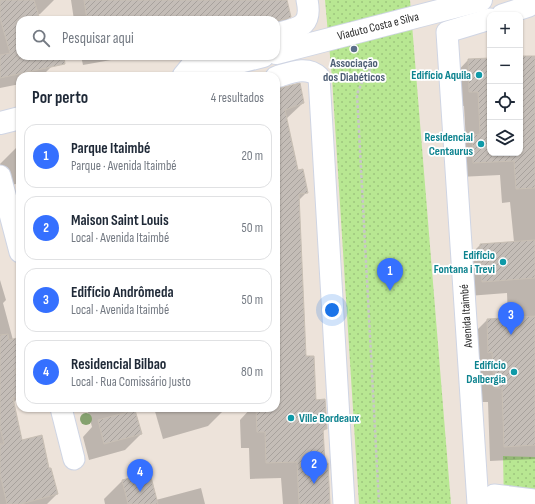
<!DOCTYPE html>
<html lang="pt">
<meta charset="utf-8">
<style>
:root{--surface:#fff;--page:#f2f2f3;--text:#1f2937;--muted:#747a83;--line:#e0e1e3;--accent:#3570ff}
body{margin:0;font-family:"Sofia Sans Condensed",sans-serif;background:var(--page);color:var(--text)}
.controls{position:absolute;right:12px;top:12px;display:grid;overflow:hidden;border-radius:8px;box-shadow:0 1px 3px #0004}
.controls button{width:36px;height:36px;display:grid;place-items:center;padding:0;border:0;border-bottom:1px solid var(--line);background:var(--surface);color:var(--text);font:20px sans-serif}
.you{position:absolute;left:332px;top:310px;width:14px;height:14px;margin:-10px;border:3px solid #fff;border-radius:50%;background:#1a73e8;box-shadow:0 0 0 6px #1a73e833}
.badge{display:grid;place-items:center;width:26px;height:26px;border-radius:50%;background:var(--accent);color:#fff;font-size:13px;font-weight:700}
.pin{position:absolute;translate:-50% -33px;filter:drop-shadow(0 1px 2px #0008)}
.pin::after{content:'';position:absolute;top:21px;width:14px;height:12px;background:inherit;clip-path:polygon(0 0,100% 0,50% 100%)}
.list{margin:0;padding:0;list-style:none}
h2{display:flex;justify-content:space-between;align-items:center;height:52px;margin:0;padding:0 16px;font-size:17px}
h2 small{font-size:13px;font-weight:400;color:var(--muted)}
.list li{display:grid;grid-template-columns:26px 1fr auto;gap:12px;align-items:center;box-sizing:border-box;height:64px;margin:0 8px 8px;padding:0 8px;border:1px solid var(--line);border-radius:12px}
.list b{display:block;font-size:15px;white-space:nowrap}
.list p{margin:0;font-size:13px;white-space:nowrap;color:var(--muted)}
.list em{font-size:13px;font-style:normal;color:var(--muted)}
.icon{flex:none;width:22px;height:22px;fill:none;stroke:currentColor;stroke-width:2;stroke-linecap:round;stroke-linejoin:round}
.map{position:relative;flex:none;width:535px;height:504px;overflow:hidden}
.search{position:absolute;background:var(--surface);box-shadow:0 1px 3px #0004;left:16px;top:16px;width:264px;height:44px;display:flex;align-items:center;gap:10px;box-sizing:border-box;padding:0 14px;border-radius:12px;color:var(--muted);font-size:15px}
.panel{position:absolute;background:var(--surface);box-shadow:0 1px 3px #0004;left:16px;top:72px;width:264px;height:340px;border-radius:12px}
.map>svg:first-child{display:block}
.park{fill:url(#park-dots)}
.shadow{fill:#0003}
.building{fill:url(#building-hatch);stroke:#c8bfb4}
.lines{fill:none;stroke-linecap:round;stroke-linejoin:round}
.minor-casing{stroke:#cfd5e4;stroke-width:23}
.tertiary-casing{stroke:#cfd5e4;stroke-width:24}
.path{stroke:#c7c7c7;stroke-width:2.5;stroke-dasharray:3 2;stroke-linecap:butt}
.minor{stroke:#fff;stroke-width:21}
.tertiary{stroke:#fff;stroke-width:22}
.tree{fill:#85a16e}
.service-dot{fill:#5c6f8a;stroke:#fff;stroke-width:1.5}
.culture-dot{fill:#0f9aa8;stroke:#fff;stroke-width:1.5}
.labels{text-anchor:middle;stroke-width:3.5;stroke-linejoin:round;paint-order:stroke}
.street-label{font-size:12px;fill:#292929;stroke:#fff}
.service-label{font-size:12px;font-weight:bold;fill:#4e5e75;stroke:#fff}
.culture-label{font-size:12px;font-weight:bold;fill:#0d838f;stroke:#fff;text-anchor:end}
</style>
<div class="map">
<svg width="535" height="504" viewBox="0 0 535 504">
<defs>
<pattern id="park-dots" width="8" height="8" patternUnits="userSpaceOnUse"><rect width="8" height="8" fill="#b8e792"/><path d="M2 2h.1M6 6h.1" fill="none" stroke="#9ec67e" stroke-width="1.8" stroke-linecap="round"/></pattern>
<pattern id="building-hatch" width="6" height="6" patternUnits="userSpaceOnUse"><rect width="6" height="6" fill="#c4bdb7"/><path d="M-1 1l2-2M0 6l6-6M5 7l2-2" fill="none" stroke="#a8a29d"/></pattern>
</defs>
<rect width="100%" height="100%" fill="#ede3da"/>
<!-- park -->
<g class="park">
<path d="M325,0H410L451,504H359L332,78Z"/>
<path d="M503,456L535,457V504H504Z"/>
</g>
<!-- shadow -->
<g class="shadow">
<path d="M0,0H54L40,14L37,15L39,20H20V56H50L52,66L42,76H20V84L0,88Z"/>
<path d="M71,0H286L290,17L279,28L276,29V20H74Z"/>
<path d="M81,56H116L111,60L83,65Z"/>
<path d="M520,57H535V459L490,461L488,402H480L473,334L487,320L508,319L507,293L468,296L466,259L480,245L514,242L510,202L502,203L500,175L459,177L458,150L466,142L464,106H455L454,75L468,60L490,59V153H520Z"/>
<path d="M276,89L303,103L286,119L297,171L307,192L299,200L305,357L315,401L326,429L322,432L324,464L329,504H283L281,478L250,479L249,448H241L240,420L251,408H276Z"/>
<path d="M20,147V183L7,186L0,164L16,148Z"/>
<path d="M0,280L6,300L3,303L13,340L20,352V370L15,375L20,396L13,403L21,441L48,470L57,494L47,504H0Z"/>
<path d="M87,408H145L134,411L141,434L125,450L89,460L83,437L92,427Z"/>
<path d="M154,408H224V410L208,426L163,439Z"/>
<path d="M122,481L156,500L201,488L205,504H105L104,499Z"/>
</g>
<!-- building -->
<g class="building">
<path d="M0,0H34L40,20H20V56H64L65,64L0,78V55L10,53L0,18Z"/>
<path d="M84,0H287L291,17L282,20H87Z"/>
<path d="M520,56H535V188L516,189L514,161L473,163L472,135L480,134L478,92H469L468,59L490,58V153H520Z"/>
<path d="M300,83L304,103L285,110L298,170L303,169L308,193L299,194L306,356H314L316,400L325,399L327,429H323L325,463H328L330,504H299L297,462L266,463L265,432H257L256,408H276V402L279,401L276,329V89Z"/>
<path d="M535,240V278L482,282L480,244Z"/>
<path d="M535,316V445L504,447L502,388H494L492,352L488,353L487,319Z"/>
<path d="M8,334L9,340L17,338L20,348V368L15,369L20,391V397L13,398L22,440L42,435L49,468H51L58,494L21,504H7L0,474V444H4L0,427V335Z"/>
<path d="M135,410L142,434L104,444L98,420Z"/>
<path d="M150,473L158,504H128L122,480Z"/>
</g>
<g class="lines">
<defs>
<g id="minor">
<path d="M502,15L529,6L535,0"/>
<path d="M276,34C297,28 313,28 307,0"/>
<path d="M183,76L199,56"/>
<path d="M276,77C290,73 307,65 319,77L344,504"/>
<path d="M0,176L20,252"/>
<path d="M61,408L74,459"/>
<path d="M494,495L535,500"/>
<path d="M478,504L447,32L490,19"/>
</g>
<g id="tertiary">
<path d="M276,53L481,0"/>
<path d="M184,76L263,56"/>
<path d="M0,123L20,118"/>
</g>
</defs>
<!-- minor casing -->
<use href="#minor" class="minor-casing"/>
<!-- tertiary casing -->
<use href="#tertiary" class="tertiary-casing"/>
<!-- path -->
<path class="path" d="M370,69L368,76L363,80L357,94L379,504"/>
<!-- minor -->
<use href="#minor" class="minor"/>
<!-- tertiary -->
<use href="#tertiary" class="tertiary"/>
</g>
<!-- trees -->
<circle class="tree" cx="86" cy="419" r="6"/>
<!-- markers -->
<circle class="service-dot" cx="354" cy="49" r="4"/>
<g class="culture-dot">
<circle cx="479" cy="75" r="4"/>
<circle cx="481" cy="144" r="4"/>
<circle cx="503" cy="262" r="4"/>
<circle cx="514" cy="372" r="4"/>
<circle cx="291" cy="418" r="4"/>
</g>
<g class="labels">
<!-- street labels -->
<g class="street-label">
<text transform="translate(378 26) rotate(-14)" y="4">Viaduto Costa e Silva</text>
<text transform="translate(466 316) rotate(-94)" y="4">Avenida Itaimbé</text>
</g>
<!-- service labels -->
<g class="service-label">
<text x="354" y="67">Associação<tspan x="354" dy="14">dos Diabéticos</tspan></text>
</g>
<!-- culture labels -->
<g class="culture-label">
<text x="471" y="79">Edifício Aquila</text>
<text x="473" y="141">Residencial<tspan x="473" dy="14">Centaurus</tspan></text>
<text x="495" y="259">Edifício<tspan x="495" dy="14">Fontana i Trevi</tspan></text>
<text x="506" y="369">Edifício<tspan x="506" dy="14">Dalbergia</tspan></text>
<text x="299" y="422" text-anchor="start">Ville Bordeaux</text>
</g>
</g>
</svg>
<div class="controls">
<button>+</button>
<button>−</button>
<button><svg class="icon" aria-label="locate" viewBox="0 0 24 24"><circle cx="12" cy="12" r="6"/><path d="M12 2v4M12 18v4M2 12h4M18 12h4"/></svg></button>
<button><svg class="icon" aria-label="layers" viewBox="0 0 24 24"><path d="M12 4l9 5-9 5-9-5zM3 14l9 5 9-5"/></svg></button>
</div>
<div class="you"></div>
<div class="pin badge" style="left:390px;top:291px">1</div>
<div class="pin badge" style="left:314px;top:484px">2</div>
<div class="pin badge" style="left:511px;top:335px">3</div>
<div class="pin badge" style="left:140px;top:492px">4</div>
<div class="search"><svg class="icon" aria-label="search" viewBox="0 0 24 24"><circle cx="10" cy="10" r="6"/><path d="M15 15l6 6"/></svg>Pesquisar aqui</div>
<section class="panel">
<h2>Por perto<small>4 resultados</small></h2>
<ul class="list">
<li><span class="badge">1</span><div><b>Parque Itaimbé</b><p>Parque · Avenida Itaimbé</p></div><em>20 m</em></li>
<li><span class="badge">2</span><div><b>Maison Saint Louis</b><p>Local · Avenida Itaimbé</p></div><em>50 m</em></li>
<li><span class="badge">3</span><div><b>Edifício Andrômeda</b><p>Local · Avenida Itaimbé</p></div><em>50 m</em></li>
<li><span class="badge">4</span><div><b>Residencial Bilbao</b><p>Local · Rua Comissário Justo</p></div><em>80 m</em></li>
</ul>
</section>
</div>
